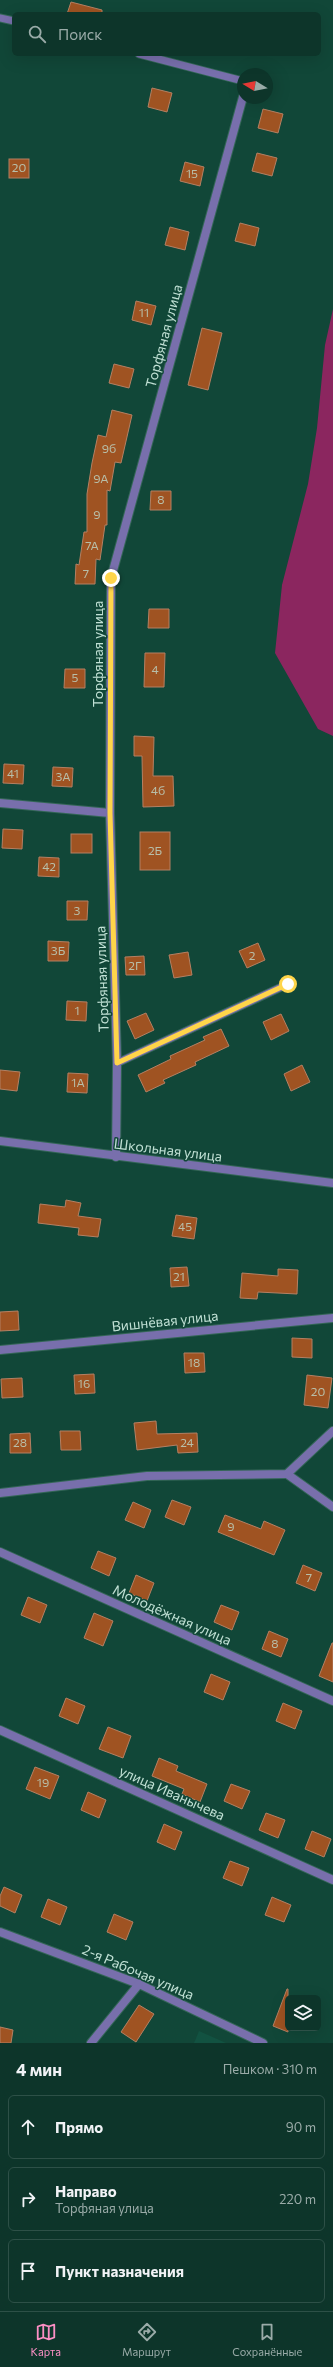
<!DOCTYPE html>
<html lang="ru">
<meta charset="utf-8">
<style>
:root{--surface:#0d352a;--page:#163d32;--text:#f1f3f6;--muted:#9aaba8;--line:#2d5047;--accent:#fb8fc4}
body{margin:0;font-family:Commissioner,sans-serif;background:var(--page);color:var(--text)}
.controls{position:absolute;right:12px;bottom:12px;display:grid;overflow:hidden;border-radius:6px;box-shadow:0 4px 16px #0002}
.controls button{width:36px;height:36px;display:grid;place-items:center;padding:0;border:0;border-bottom:1px solid var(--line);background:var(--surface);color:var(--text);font:20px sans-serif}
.compass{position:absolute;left:237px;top:68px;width:36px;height:36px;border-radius:50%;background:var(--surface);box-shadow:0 4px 16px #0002;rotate:280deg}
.stop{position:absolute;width:12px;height:12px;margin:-9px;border:3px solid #ffd54a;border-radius:50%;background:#fff}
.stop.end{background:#ffd54a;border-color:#fff;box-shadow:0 1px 4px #0008}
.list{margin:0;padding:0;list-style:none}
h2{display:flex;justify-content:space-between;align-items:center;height:52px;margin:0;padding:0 16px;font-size:17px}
h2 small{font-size:13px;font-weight:400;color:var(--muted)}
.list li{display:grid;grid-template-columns:26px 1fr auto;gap:12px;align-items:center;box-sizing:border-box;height:64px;margin:0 8px 8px;padding:0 8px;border:1px solid var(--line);border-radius:6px}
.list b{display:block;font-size:15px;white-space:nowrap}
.list p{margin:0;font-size:13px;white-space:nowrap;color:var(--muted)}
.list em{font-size:13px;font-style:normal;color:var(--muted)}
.icon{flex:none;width:22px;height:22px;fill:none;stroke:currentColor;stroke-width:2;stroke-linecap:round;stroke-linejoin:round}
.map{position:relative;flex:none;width:333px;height:2043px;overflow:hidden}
.search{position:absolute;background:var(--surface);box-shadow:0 4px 16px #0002;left:12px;right:12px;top:12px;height:44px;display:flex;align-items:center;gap:10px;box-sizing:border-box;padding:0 14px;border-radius:6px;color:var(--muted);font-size:15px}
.sheet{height:268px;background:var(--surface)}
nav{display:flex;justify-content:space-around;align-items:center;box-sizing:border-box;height:56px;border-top:1px solid var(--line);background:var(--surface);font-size:11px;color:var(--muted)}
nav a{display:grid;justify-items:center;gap:2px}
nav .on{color:var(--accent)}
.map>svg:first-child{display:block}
.built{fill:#125241}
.green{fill:#8b265f}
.building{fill:#9f5322;stroke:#b48063}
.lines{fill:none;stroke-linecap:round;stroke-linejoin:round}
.lane-casing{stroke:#346657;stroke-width:9}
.street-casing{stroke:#346657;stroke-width:10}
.lane{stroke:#786fac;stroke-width:7}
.street{stroke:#786fac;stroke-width:8}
.route{stroke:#ffd54a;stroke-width:5}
.labels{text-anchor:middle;stroke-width:3;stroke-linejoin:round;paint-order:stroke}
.number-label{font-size:12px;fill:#b8bea8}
.street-label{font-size:14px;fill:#c1e1d5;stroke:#114738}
</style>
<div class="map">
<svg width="333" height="2043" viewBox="0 0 333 2043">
<rect width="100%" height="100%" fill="#114738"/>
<!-- built -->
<path class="built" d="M199,2031L226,2043H194Z"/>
<!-- green -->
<path class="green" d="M333,309V736L318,729L275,653L282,585L308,484L317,428L325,345Z"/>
<!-- building -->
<g class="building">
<path d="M71,2L102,10V14H67Z"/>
<path d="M152,88L172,93L167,112L148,107Z"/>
<path d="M263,109L283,114L278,133L258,128Z"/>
<path d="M257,153L277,158L272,176L252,171Z"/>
<rect x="9" y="159" width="20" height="19"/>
<path d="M185,162L204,167L200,186L180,181Z"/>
<path d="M240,223L259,228L255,246L235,241Z"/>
<path d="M170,227L189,232L185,250L165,245Z"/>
<path d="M136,301L156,306L151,325L132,320Z"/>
<path d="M202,328L222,333L208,390L188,385Z"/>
<path d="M114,364L134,369L129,388L109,383Z"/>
<path d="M112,410L132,415L121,463L115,462L110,491L107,490V525H105L100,560L96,559L95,584H75L76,564L79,565L84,532H87V494L92,463L98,435L106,437Z"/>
<path d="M151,491H171V510H150Z"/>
<path d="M149,609H169V628H148Z"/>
<path d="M145,653H165L164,687H144Z"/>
<path d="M65,669H85V688H64Z"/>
<path d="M134,736L154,737L153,776H173L174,806L143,807L142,756H134Z"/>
<path d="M4,764L24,765L23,784L3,783Z"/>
<path d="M53,767L73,768L72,787L52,786Z"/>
<path d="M3,829L23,830L22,849L2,848Z"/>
<rect x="140" y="832" width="30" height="38"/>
<rect x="71" y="834" width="21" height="19"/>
<path d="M39,857L59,858V877L38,876Z"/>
<path d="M67,901H88L87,920H67Z"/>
<path d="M48,941L69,942L68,961H48Z"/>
<path d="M258,943L265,960L247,968L239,951Z"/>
<path d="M188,952L192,975L174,978L169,955Z"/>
<path d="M144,956L145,975H126L125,957Z"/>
<path d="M67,1001L87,1002L86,1021L66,1020Z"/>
<path d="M146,1013L154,1030L135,1039L127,1021Z"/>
<path d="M281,1014L289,1031L271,1040L263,1022Z"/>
<path d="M221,1029L229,1046L195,1062L196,1065L163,1080L165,1083L146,1092L138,1075L171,1059L170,1056L205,1040L203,1037Z"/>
<path d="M302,1065L310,1082L291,1091L284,1074Z"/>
<path d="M0,1070L20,1072L17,1091L0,1089Z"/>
<path d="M68,1073L88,1074L87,1093L67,1092Z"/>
<path d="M66,1200L81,1203L78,1216L101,1219L98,1237L78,1235L79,1228L38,1223L40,1204L65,1207Z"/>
<path d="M176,1215L197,1218L194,1239L172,1236Z"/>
<path d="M187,1267L189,1286L171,1287L170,1268Z"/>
<path d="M278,1269L298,1270L297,1294L258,1292L257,1299L240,1298L242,1273L278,1276Z"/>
<path d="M18,1311L19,1330L0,1331V1312Z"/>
<path d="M292,1338L312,1339V1358L292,1357Z"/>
<path d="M184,1353H204L205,1372L185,1373Z"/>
<path d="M94,1374L95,1393L75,1394L74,1375Z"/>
<path d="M307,1375L332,1378L328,1408L304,1405Z"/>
<path d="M22,1378L23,1397L2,1398L1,1379Z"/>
<path d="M156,1421L157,1434L197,1433L198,1452L178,1453L177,1445L137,1450L134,1423Z"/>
<path d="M60,1431H80L81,1450H61Z"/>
<path d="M30,1433L31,1453H10V1434Z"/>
<path d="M172,1500L191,1507L184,1525L165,1517Z"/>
<path d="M133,1502L151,1510L144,1528L125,1520Z"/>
<path d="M225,1515L261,1529L264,1521L285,1530L274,1555L218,1532Z"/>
<path d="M98,1551L116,1558L109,1576L91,1568Z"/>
<path d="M303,1565L322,1573L315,1591L296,1583Z"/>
<path d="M136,1575L154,1583L147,1601L129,1593Z"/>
<path d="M28,1597L47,1605L40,1623L21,1615Z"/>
<path d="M221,1605L239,1612L232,1630L214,1622Z"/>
<path d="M94,1613L113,1621L103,1646L84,1638Z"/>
<path d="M269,1631L288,1639L281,1657L262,1649Z"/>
<path d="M332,1643H333V1682L319,1676Z"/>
<path d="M211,1674L230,1682L223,1700L204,1692Z"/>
<path d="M66,1698L85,1706L78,1724L59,1716Z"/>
<path d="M283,1703L302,1711L295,1729L276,1721Z"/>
<path d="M108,1727L131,1736L123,1758L99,1749Z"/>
<path d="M159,1758L178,1766L176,1771L207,1784L200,1802L182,1794L184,1789L152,1776Z"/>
<path d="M35,1767L59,1776L50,1799L26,1789Z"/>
<path d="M231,1784L250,1791L242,1809L224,1801Z"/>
<path d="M88,1792L106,1800L99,1818L81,1810Z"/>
<path d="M266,1813L285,1820L278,1838L259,1830Z"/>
<path d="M164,1824L182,1832L175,1850L157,1842Z"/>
<path d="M312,1831L331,1839L324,1857L305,1849Z"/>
<path d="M230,1861L249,1868L242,1886L223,1878Z"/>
<path d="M4,1887L22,1895L15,1913L0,1906V1896Z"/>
<path d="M272,1897L291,1905L284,1922L265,1915Z"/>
<path d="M48,1899L67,1907L60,1925L41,1917Z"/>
<path d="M114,1914L133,1922L126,1940L107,1932Z"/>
<path d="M287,1989H288V2032L273,2026Z"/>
<path d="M139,2005L154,2014L136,2042L121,2032Z"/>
<path d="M0,2027L13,2030L11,2043H0Z"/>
</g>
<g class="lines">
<defs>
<g id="lane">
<path d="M0,18L14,21"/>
<path d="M139,54L243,81"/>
<path d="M117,1063L288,984"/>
</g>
<g id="street">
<path d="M0,803L110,813"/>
<path d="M0,1141L333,1183"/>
<path d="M116,1157L117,1063L110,813L111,578L243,97"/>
<path d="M0,1350L333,1318"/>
<path d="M287,1474L333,1507"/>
<path d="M0,1493L147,1476L287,1474L333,1431"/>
<path d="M0,1552L333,1701"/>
<path d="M0,1730L333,1880"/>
<path d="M0,1932L139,1984L263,2043"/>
<path d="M91,2043L139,1984"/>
</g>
</defs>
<!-- lane casing -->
<use href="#lane" class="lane-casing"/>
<!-- street casing -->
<use href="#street" class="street-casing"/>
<!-- lane -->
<use href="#lane" class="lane"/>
<!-- street -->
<use href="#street" class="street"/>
</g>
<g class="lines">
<!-- route -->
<path class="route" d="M111,578L110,813L117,1063L288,984"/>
</g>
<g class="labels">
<!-- number labels -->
<g class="number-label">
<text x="19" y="172">20</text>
<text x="192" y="178">15</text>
<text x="144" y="317">11</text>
<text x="109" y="453">9б</text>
<text x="101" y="483">9А</text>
<text x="161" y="504">8</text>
<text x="97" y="519">9</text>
<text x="92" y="550">7А</text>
<text x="86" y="578">7</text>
<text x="155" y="674">4</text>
<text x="75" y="682">5</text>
<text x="13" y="778">41</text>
<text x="63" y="781">3А</text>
<text x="158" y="795">4б</text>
<text x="155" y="855">2Б</text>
<text x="49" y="871">42</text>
<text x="77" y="915">3</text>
<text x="58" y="955">3Б</text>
<text x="252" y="960">2</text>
<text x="135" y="970">2Г</text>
<text x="77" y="1015">1</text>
<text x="78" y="1087">1А</text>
<text x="185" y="1231">45</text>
<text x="179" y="1281">21</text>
<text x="194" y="1367">18</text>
<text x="84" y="1388">16</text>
<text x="318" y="1396">20</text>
<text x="20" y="1447">28</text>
<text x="187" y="1447">24</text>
<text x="231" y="1531">9</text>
<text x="309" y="1582">7</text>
<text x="275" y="1648">8</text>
<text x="43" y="1787">19</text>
</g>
<!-- street labels -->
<g class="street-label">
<text transform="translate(164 336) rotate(-75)" y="5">Торфяная улица</text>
<text transform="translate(98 654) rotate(-90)" y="5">Торфяная улица</text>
<text transform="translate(102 979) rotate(-92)" y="5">Торфяная улица</text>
<text transform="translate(168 1150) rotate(7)" y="5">Школьная улица</text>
<text transform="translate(165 1321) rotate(-6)" y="5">Вишнёвая улица</text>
<text transform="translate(172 1615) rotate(24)" y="5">Молодёжная улица</text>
<text transform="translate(172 1793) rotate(24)" y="5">улица Иванычева</text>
<text transform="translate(138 1972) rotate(23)" y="5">2-я Рабочая улица</text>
</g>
</g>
</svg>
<div class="controls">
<button><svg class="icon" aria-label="layers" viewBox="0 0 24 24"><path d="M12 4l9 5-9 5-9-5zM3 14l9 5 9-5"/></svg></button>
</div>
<svg class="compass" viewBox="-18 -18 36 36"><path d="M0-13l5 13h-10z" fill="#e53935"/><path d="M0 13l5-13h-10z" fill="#9aaba8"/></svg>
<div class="stop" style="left:288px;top:984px"></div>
<div class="stop end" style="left:111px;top:578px"></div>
<div class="search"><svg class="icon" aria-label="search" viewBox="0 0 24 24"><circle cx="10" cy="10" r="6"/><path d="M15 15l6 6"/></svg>Поиск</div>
</div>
<section class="sheet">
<h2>4 мин<small>Пешком · 310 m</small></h2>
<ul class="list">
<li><svg class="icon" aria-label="ahead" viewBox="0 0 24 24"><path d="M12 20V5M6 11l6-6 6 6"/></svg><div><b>Прямо</b></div><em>90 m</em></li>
<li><svg class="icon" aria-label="right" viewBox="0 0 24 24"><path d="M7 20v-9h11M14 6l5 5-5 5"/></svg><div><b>Направо</b><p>Торфяная улица</p></div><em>220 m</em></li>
<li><svg class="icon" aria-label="arrive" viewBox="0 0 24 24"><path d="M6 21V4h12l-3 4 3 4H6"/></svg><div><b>Пункт назначения</b></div></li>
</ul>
</section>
<nav>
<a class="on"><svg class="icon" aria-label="map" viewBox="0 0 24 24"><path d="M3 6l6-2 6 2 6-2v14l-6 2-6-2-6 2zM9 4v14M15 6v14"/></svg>Карта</a>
<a><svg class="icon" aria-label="directions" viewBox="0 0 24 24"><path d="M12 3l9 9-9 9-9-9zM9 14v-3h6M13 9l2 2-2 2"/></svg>Маршрут</a>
<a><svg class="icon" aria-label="saved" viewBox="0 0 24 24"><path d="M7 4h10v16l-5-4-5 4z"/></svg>Сохранённые</a>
</nav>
